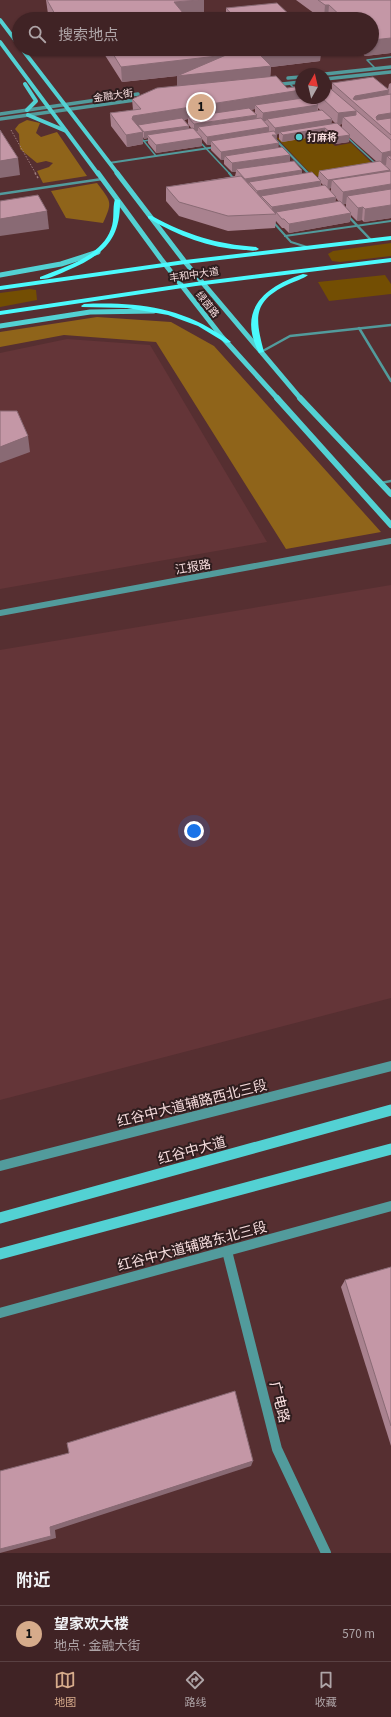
<!DOCTYPE html>
<html lang="zh">
<meta charset="utf-8">
<style>
:root{--surface:#402325;--page:#4b2f32;--text:#f1f3f6;--muted:#aea4a7;--line:#594042;--accent:#d6ab8b}
body{margin:0;font-family:"Source Sans 3","Noto Sans SC",sans-serif;background:var(--page);color:var(--text)}
.compass{position:absolute;left:295px;top:68px;width:36px;height:36px;border-radius:50%;background:var(--surface);box-shadow:0 1px 3px #0004;rotate:8deg}
.you{position:absolute;left:194px;top:831px;width:14px;height:14px;margin:-10px;border:3px solid #fff;border-radius:50%;background:#1a73e8;box-shadow:0 0 0 6px #1a73e833}
.badge{display:grid;place-items:center;width:26px;height:26px;border-radius:50%;background:var(--accent);color:#111;font-size:13px;font-weight:700}
.pin{position:absolute;translate:-50% -50%;border:2px solid #fff;box-shadow:0 1px 4px #0006}
.list{margin:0;padding:0;list-style:none}
h2{display:flex;justify-content:space-between;align-items:center;height:52px;margin:0;padding:0 16px;font-size:17px}
h2 small{font-size:13px;font-weight:400;color:var(--muted)}
.list li{display:grid;grid-template-columns:26px 1fr auto;gap:12px;align-items:center;box-sizing:border-box;height:56px;padding:0 16px;border-top:1px solid var(--line)}
.list b{display:block;font-size:15px;white-space:nowrap}
.list p{margin:0;font-size:13px;white-space:nowrap;color:var(--muted)}
.list em{font-size:13px;font-style:normal;color:var(--muted)}
.icon{flex:none;width:22px;height:22px;fill:none;stroke:currentColor;stroke-width:2;stroke-linecap:round;stroke-linejoin:round}
.map{position:relative;flex:none;width:391px;height:1553px;overflow:hidden}
.search{position:absolute;background:var(--surface);box-shadow:0 1px 3px #0004;left:12px;right:12px;top:12px;height:44px;display:flex;align-items:center;gap:10px;box-sizing:border-box;padding:0 14px;border-radius:22px;color:var(--muted);font-size:15px}
.sheet{height:108px;background:var(--surface)}
nav{display:flex;justify-content:space-around;align-items:center;box-sizing:border-box;height:56px;border-top:1px solid var(--line);background:var(--surface);font-size:11px;color:var(--muted)}
nav a{display:grid;justify-items:center;gap:2px}
nav .on{color:var(--accent)}
.map>svg:first-child{display:block}
.built{fill:#643538}
.green{fill:#734e03}
.forest{fill:#8f641a}
.lines{fill:none;stroke-linecap:round;stroke-linejoin:round}
.path-far1{stroke:#a07f80;stroke-width:1;stroke-dasharray:1.5 1.5;stroke-linecap:butt}
.path{stroke:#a07f80;stroke-width:1.5;stroke-dasharray:2 2;stroke-linecap:butt}
.service-far2{stroke:#529b9c;stroke-width:1.5}
.service-far1{stroke:#529b9c;stroke-width:2}
.service{stroke:#529b9c;stroke-width:2.5}
.minor-far1{stroke:#529b9c;stroke-width:2}
.minor{stroke:#529b9c;stroke-width:2.5}
.tertiary-far3{stroke:#529b9c;stroke-width:3.5}
.tertiary-far2{stroke:#529b9c;stroke-width:6}
.tertiary-far1{stroke:#529b9c;stroke-width:8}
.tertiary{stroke:#529b9c;stroke-width:10}
.secondary-far3{stroke:#53d1d3;stroke-width:4}
.secondary-far2{stroke:#53d1d3;stroke-width:5}
.secondary-far1{stroke:#53d1d3;stroke-width:6}
.secondary{stroke:#53d1d3;stroke-width:11}
.primary{fill:#4bfafd;fill-rule:evenodd}
.wall{fill:#a9828f;fill-rule:evenodd}
.shaded-wall{fill:#896a74}
.building{fill:#c497a6;stroke:#896a74}
.poi-dot{fill:#52cdcf;stroke:#2f1d1e;stroke-width:1.5}
.labels{text-anchor:middle;stroke-width:4;stroke-linejoin:round;paint-order:stroke}
.far-street-label{font-size:10px;fill:#f5dbdc;stroke:#2f1d1e}
.far-poi-label{font-size:10px;font-weight:bold;fill:#f5dbdc;stroke:#2f1d1e;text-anchor:start}
.street-label{font-size:12px;fill:#f5dbdc;stroke:#2f1d1e}
.near-street-label{font-size:14px;fill:#f5dbdc;stroke:#2f1d1e}
</style>
<div class="map">
<svg width="391" height="1553" viewBox="0 0 391 1553">
<rect width="100%" height="100%" fill="#562f31"/>
<!-- built -->
<g class="built">
<path d="M67,339L150,345L267,542L0,589V353Z"/>
<path d="M391,585V998L0,1100V650Z"/>
</g>
<!-- green -->
<g class="green">
<path d="M320,132L335,146L351,143L376,167L314,177L277,138Z"/>
<path d="M391,243V256L340,262L332,261L328,254L333,251Z"/>
<path d="M385,275L391,284V294L329,301L318,282Z"/>
<path d="M30,289L36,290L37,300L0,307V293Z"/>
</g>
<!-- forest -->
<g class="forest">
<path d="M27,120L40,123L36,133L41,137L57,132L87,176L43,183L37,171L49,167L53,163L46,161L37,163L20,149L19,134L15,129L19,124Z"/>
<path d="M97,183C111,202 113,201 103,223L66,218L51,191Z"/>
<path d="M97,317L171,322L214,346L381,532L286,549L156,342L64,335L0,347V332Z"/>
</g>
<g class="lines">
<!-- path-far1 -->
<path class="path-far1" d="M11,130L36,174"/>
<!-- path -->
<path class="path" d="M35,173L38,178"/>
<!-- service-far2 -->
<g class="service-far2">
<path d="M376,69L367,60L391,57"/>
<path d="M289,83L301,95"/>
<path d="M347,137L376,164"/>
<path d="M143,140L156,156"/>
<path d="M144,141L150,140"/>
<path d="M200,142L230,174"/>
</g>
<!-- service-far1 -->
<g class="service-far1">
<path d="M229,173L234,179"/>
<path d="M274,223L291,242L307,247"/>
<path d="M285,236L391,221"/>
</g>
<!-- service -->
<path class="service" d="M381,483L391,481"/>
<!-- minor-far1 -->
<g class="minor-far1">
<path d="M275,139L309,174"/>
<path d="M109,163L216,147"/>
</g>
<!-- minor -->
<g class="minor">
<path d="M308,173L310,176"/>
<path d="M0,194L102,179"/>
<path d="M348,216L371,240"/>
<path d="M359,328L391,381"/>
<path d="M261,352L290,336L391,325"/>
</g>
<!-- tertiary-far3 -->
<g class="tertiary-far3">
<path d="M325,74L391,67"/>
<path d="M288,78L301,77"/>
<path d="M325,79L391,72"/>
<path d="M273,85L301,82"/>
<path d="M0,114L138,94"/>
<path d="M0,119L142,99"/>
</g>
<!-- tertiary-far2 -->
<path class="tertiary-far2" d="M0,613L391,541"/>
<!-- tertiary-far1 -->
<path class="tertiary-far1" d="M388,1067L391,1066"/>
<!-- tertiary -->
<g class="tertiary">
<path d="M0,1166L391,1066"/>
<path d="M227,1251L277,1449L326,1553"/>
<path d="M0,1313L391,1206"/>
</g>
<!-- secondary-far3 -->
<g class="secondary-far3">
<path d="M0,20L19,45"/>
<path d="M0,42L98,174"/>
<path d="M22,49L118,174"/>
<path d="M25,84L36,101L27,110"/>
<path d="M28,115L66,131"/>
</g>
<!-- secondary-far2 -->
<g class="secondary-far2">
<path d="M98,173L161,259L222,337L278,399"/>
<path d="M117,173L185,262L301,399"/>
<path d="M0,275L61,264L98,252"/>
<path d="M0,326L90,312L154,311"/>
</g>
<!-- secondary-far1 -->
<g class="secondary-far1">
<path d="M277,398L391,525"/>
<path d="M300,398L391,494"/>
</g>
<!-- secondary -->
<g class="secondary">
<path d="M0,1218L391,1110"/>
<path d="M0,1254L391,1149"/>
</g>
<!-- primary -->
<g class="primary">
<path d="M115,199L120,200C121,241 102,256 66,271C59,274 48,280 40,279V277C64,267 101,257 111,229C115,219 112,209 115,199Z"/>
<path d="M148,216H152C187,235 216,244 256,247L259,249C255,252 249,250 244,250C209,248 178,236 148,218Z"/>
<path d="M391,236V240L185,264L0,290V286L185,260Z"/>
<path d="M391,258V262L196,286L0,315V311L196,282Z"/>
<path d="M303,274L308,275C303,279 295,281 289,284C252,301 255,318 264,352L259,353C237,310 264,287 303,274Z"/>
<path d="M84,304C130,302 176,306 216,332C221,335 227,338 231,342L226,343L198,326L168,315L127,308L82,307L81,306Z"/>
</g>
</g>
<!-- wall -->
<g class="wall">
<path d="M46,0H204V14L185,16L188,19H51L48,14Z"/>
<path d="M296,0H391V53L365,56L358,49H372V19H322Z"/>
<path d="M226,8L294,19H226Z"/>
<path d="M101,49H321L320,61L271,67L270,77L301,98H325L332,89V83L388,89L389,84L391,83V218L364,222L362,220L357,221L351,215L350,222L289,233L284,228H282L276,221L275,228L228,231L179,216L166,201V187L235,176L236,172H232L224,164V160H221L211,150V145H207L202,139V146L156,153L148,143V138L144,139L143,137V144L127,147L111,126L110,113L133,110L132,99L177,86V76L122,82ZM318,108L321,111H318ZM255,109V114L251,110ZM188,119V124L192,129H189V126L184,120ZM332,120L335,123L331,124ZM342,124V128L339,125ZM277,134H279V139L282,142L325,135L335,144L349,142V137L377,162L319,171L318,178L302,173V170L290,162L278,147L276,140ZM321,183L324,186H321ZM331,188V192L328,189ZM336,198L339,202H335ZM343,204H346V208Z"/>
<path d="M391,1267V1446L341,1287L345,1280Z"/>
</g>
<!-- shaded-wall -->
<g class="shaded-wall">
<path d="M199,0H204V14L174,17V2Z"/>
<path d="M325,5H329L328,19H324Z"/>
<rect x="56" y="16" width="7" height="3"/>
<path d="M391,38V53L365,56L366,49H372V40Z"/>
<path d="M292,49H321L320,61L271,67L270,82L177,92V76L122,82L121,67L226,55L258,53Z"/>
<path d="M301,90V98H305L255,105V109L190,119L188,117V119L140,127L138,125V127L132,119L133,116Z"/>
<path d="M389,90L387,102L359,107L353,99L355,96Z"/>
<path d="M318,105L317,113L267,119L266,121H262L263,113Z"/>
<path d="M356,111L355,123L343,117L342,124L337,125L338,113Z"/>
<path d="M391,113V126L376,121V117L378,115Z"/>
<path d="M257,115L256,122L198,127V131H194V124Z"/>
<path d="M332,119L331,126L280,132L279,134L275,135V128Z"/>
<path d="M189,126V132L147,135L148,138L144,139V132Z"/>
<path d="M269,127V136L211,141V145H207V137Z"/>
<path d="M325,128V135L282,142L283,135Z"/>
<path d="M143,132V144L127,147L126,135Z"/>
<path d="M272,135H277L276,143H279L278,151L225,156L224,160H221V152Z"/>
<path d="M350,135L349,142L335,144L336,137Z"/>
<path d="M202,138V146L156,153V145Z"/>
<path d="M391,151V160L387,156L386,165H381L382,153Z"/>
<path d="M290,155V164L236,169V172H232V163Z"/>
<path d="M18,158L20,175L0,178V161Z"/>
<path d="M302,170V177L249,182L248,186L245,179Z"/>
<path d="M390,170L388,179L332,180L331,188L327,189L328,180Z"/>
<path d="M321,181L320,190L261,196V200H257V191Z"/>
<path d="M391,184V194L347,196L346,204L342,205L343,192Z"/>
<path d="M336,197L335,206L276,212V214H271L272,207Z"/>
<path d="M391,205V218L364,222L365,209Z"/>
<path d="M363,207L362,220L357,221L358,208Z"/>
<path d="M47,211L49,229L0,236V219Z"/>
<path d="M351,213L350,222L289,233V224Z"/>
<path d="M28,436L30,452L0,463V447Z"/>
<path d="M253,1461L251,1466L55,1530L56,1538L0,1553V1549L50,1527Z"/>
</g>
<!-- building -->
<g class="building">
<path d="M47,0H199L174,2L188,19H65L63,16H56Z"/>
<path d="M318,0H391V38L372,40V19H344L329,5H325Z"/>
<path d="M277,3L294,19H236L226,8Z"/>
<path d="M110,49H292L258,53L271,66L177,76L226,55L121,67Z"/>
<path d="M276,76L287,88L301,86V90L133,116L132,119L143,132L126,135L110,113L141,109L132,99L157,88Z"/>
<path d="M373,77L389,90L355,96L353,99L356,100L391,94V113L378,115L376,117L377,120L391,118V135L332,83Z"/>
<path d="M325,84L391,140V151L382,153L343,117L356,115V111L338,113L322,98H325Z"/>
<path d="M303,98H310L318,105L263,113L255,105Z"/>
<path d="M249,108L257,115L194,124L188,117Z"/>
<path d="M322,110L332,119L275,128L267,119Z"/>
<path d="M182,118L189,126L144,132L138,125Z"/>
<path d="M261,118L269,127L207,137L198,127Z"/>
<path d="M337,123L350,135L336,137L325,128L283,135L280,132Z"/>
<path d="M193,128L202,138L156,145L147,135Z"/>
<path d="M0,130L18,158L0,161Z"/>
<path d="M274,131L277,135H272L279,143L221,152L211,141Z"/>
<path d="M282,147L290,155L232,163L225,156Z"/>
<path d="M387,156H391V160Z"/>
<path d="M294,161L302,170L245,179L236,169Z"/>
<path d="M380,161L390,170L328,180L319,171Z"/>
<path d="M391,171V184L343,192L332,180Z"/>
<path d="M312,172L321,181L257,191L249,182Z"/>
<path d="M241,176L276,214L228,216L179,202L166,187Z"/>
<path d="M325,185L336,197L272,207L261,196Z"/>
<path d="M391,189V205L365,209L363,207L358,208L347,196Z"/>
<path d="M38,195L47,211L0,219V201Z"/>
<path d="M340,201L351,213L289,224L284,219H282L276,212Z"/>
<path d="M0,411H17L28,436L0,447Z"/>
<path d="M391,1267V1426L345,1280Z"/>
<path d="M235,1391L253,1461L50,1527L51,1536L0,1549V1471L69,1453L67,1443Z"/>
</g>
<!-- markers -->
<circle class="poi-dot" cx="299" cy="137" r="4"/>
<g class="labels">
<!-- far-street labels -->
<g class="far-street-label">
<text transform="translate(113 95) rotate(-8)" y="4">金融大街</text>
<text transform="translate(194 274) rotate(-8)" y="4">丰和中大道</text>
<text transform="translate(208 304) rotate(51)" y="4">绿茵路</text>
</g>
<!-- far-poi labels -->
<g class="far-poi-label">
<text x="307" y="141">打麻将</text>
</g>
<!-- street labels -->
<g class="street-label">
<text transform="translate(193 567) rotate(-10)" y="4">江报路</text>
</g>
<!-- near-street labels -->
<g class="near-street-label">
<text transform="translate(192 1103) rotate(-14)" y="5">红谷中大道辅路西北三段</text>
<text transform="translate(192 1150) rotate(-15)" y="5">红谷中大道</text>
<text transform="translate(192 1246) rotate(-15)" y="5">红谷中大道辅路东北三段</text>
<text transform="translate(280 1402) rotate(76)" y="5">广电路</text>
</g>
</g>
</svg>
<svg class="compass" viewBox="-18 -18 36 36"><path d="M0-13l5 13h-10z" fill="#e53935"/><path d="M0 13l5-13h-10z" fill="#aea4a7"/></svg>
<div class="you"></div>
<div class="pin badge" style="left:201px;top:107px">1</div>
<div class="search"><svg class="icon" aria-label="search" viewBox="0 0 24 24"><circle cx="10" cy="10" r="6"/><path d="M15 15l6 6"/></svg>搜索地点</div>
</div>
<section class="sheet">
<h2>附近<small></small></h2>
<ul class="list">
<li><span class="badge">1</span><div><b>望家欢大楼</b><p>地点 · 金融大街</p></div><em>570 m</em></li>
</ul>
</section>
<nav>
<a class="on"><svg class="icon" aria-label="map" viewBox="0 0 24 24"><path d="M3 6l6-2 6 2 6-2v14l-6 2-6-2-6 2zM9 4v14M15 6v14"/></svg>地图</a>
<a><svg class="icon" aria-label="directions" viewBox="0 0 24 24"><path d="M12 3l9 9-9 9-9-9zM9 14v-3h6M13 9l2 2-2 2"/></svg>路线</a>
<a><svg class="icon" aria-label="saved" viewBox="0 0 24 24"><path d="M7 4h10v16l-5-4-5 4z"/></svg>收藏</a>
</nav>
